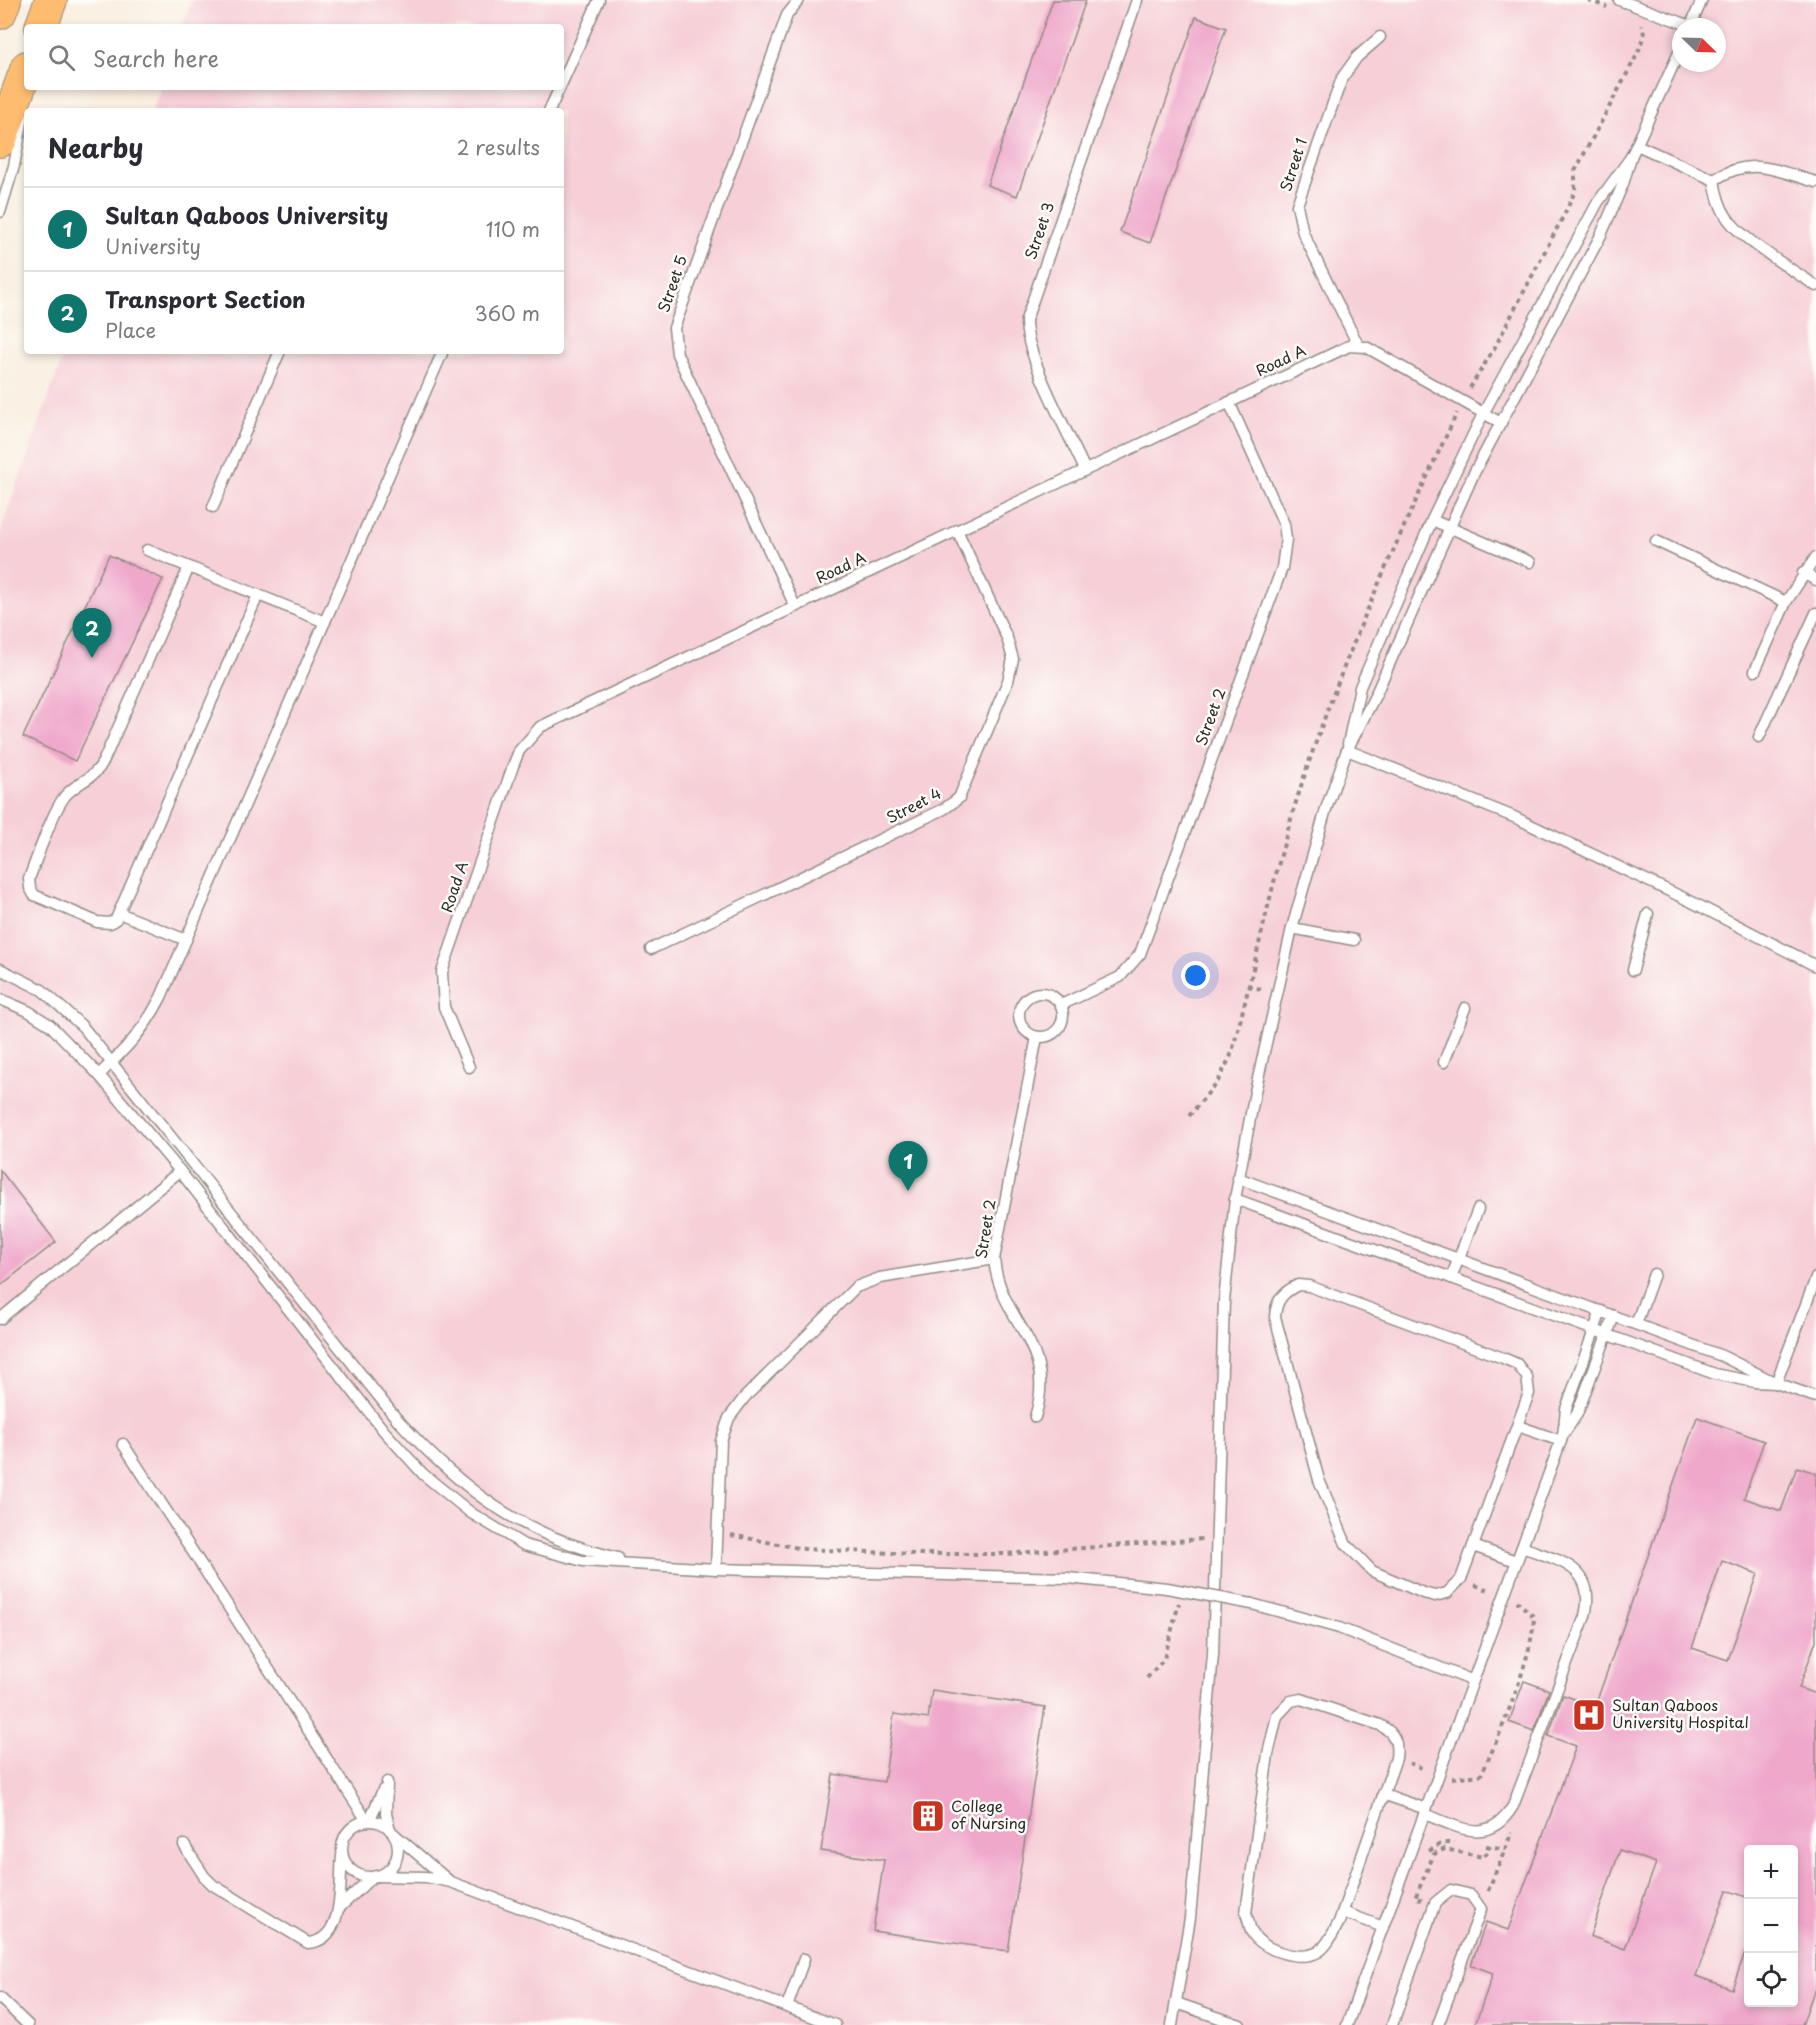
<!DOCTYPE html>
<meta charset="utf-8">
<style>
:root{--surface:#fff;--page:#f2f2f3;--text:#2b2b33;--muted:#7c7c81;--line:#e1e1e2;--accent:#0f766e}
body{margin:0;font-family:"Playpen Sans",sans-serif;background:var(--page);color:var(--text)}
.controls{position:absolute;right:18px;bottom:18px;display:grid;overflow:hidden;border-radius:6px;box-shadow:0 3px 9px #0003}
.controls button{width:54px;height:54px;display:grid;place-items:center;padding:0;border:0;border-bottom:2px solid var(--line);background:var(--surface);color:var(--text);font:30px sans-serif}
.compass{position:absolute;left:1672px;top:18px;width:54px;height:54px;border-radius:50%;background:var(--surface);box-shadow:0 3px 9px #0003;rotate:113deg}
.you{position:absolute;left:1196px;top:976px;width:21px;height:21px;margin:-15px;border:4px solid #fff;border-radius:50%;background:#1a73e8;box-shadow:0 0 0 9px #1a73e833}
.badge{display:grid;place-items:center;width:39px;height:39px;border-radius:50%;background:var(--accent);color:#fff;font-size:20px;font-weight:700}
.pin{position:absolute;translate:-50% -50px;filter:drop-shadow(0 2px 3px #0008)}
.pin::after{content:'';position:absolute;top:32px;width:21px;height:18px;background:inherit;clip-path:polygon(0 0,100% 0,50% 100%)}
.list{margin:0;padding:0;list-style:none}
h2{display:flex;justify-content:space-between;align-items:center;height:78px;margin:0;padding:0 24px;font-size:26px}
h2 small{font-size:20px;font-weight:400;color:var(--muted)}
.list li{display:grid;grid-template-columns:39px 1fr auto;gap:18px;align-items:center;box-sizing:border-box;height:84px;padding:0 24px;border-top:2px solid var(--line)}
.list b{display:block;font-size:22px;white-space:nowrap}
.list p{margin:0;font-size:20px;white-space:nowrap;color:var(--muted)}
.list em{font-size:20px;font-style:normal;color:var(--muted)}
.icon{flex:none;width:33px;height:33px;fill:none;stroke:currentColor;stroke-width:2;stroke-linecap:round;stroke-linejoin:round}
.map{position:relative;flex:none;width:1816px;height:2025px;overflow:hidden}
.search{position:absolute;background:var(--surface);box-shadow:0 3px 9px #0003;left:24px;top:24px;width:540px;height:66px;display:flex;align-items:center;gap:15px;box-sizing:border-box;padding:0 21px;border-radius:6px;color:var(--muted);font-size:22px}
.panel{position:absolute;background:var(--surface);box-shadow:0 3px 9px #0003;left:24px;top:108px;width:540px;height:246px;border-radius:6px}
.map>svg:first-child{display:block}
.built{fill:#f6cfd7;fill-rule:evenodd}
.building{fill:#efa7ca;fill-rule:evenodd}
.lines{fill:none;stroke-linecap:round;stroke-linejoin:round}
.lane-casing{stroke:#928c84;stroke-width:13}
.primary-casing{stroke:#928c84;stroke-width:34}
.path{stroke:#928c84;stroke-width:4;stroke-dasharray:4.5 4.5;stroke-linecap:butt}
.lane{stroke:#fff;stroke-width:10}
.primary{stroke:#febc70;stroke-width:32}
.lane-bridge-casing{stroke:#928c84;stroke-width:13;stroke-linecap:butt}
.lane-bridge{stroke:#fff;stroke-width:10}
.labels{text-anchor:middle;stroke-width:5;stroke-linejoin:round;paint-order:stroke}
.street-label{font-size:15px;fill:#2b2b2b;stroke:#fdfcf7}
.poi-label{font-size:15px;fill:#2b2b2b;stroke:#fdfcf7;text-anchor:start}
</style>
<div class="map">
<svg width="1816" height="2025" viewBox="0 0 1816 2025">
<rect width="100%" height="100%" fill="#fdfcf7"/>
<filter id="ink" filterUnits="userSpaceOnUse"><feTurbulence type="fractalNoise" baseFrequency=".0167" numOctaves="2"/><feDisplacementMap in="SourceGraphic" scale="12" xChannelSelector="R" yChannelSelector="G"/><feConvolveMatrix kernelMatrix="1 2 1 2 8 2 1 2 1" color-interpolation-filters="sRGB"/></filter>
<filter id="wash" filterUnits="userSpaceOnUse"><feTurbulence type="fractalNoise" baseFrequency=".008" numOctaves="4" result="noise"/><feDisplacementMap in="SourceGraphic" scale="24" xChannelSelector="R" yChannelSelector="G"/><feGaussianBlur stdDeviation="1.35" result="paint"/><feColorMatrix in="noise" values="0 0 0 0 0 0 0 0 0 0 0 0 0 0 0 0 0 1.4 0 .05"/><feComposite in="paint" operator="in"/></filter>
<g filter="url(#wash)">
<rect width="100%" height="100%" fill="#f9edde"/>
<!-- built -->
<path class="built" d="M192,0H1816V2025H0V532L65,351H561V111H152L161,87H561V27H182ZM1681,27H1717V63H1681ZM1748,1850H1794V2002H1748Z"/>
<g id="blocks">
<!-- building -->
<g class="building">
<path d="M1053,0H1086L1017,196L987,185Z"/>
<path d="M1196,17L1226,28L1150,243L1120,232Z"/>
<path d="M109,555L163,579L75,761L23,737Z"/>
<path d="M0,1170L56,1242L0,1286Z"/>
<path d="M1697,1417L1764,1441L1744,1498L1781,1511L1797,1467L1816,1473V1641L1799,1688L1816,1694V1985L1802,2025H1475L1493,1973L1471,1965L1486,1922L1508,1930L1576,1746L1548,1736L1563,1695L1595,1706ZM1722,1561L1758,1574L1728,1660L1692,1648ZM1620,1850L1656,1863L1625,1949L1590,1936ZM1749,1850H1794V2002H1749V1951L1746,1950L1732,1989L1696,1976L1727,1890L1749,1898Z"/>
<path d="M1524,1681L1549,1690L1534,1731L1509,1722Z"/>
<path d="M932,1690L1045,1707L1008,1951L873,1931L884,1860L821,1851L833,1774L884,1782L894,1714L928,1719Z"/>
</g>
</g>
</g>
<g filter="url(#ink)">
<use href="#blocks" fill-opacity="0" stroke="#928c84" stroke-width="1.5"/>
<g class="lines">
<defs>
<g id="lane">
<path d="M1619,0L1691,26"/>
<path d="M1690,27L1702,0"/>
<path d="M561,85L599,0"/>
<path d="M549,111L560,87"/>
<path d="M1637,145L1714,180"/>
<path d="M1816,182C1776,171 1752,155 1714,180C1716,193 1719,205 1726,216C1741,240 1792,269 1816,286"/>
<path d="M0,212L14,166L23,117"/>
<path d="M1358,345L1303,233L1297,205L1342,78L1357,57L1380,37"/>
<path d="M1085,470C1069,434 1025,356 1026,320L1137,0"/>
<path d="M213,507L280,351"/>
<path d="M1432,520L1530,562"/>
<path d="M1656,541L1786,602"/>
<path d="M147,550L325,622"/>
<path d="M189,567L103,762C94,779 77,782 65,796C52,812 37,858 29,879L30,888L34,895L97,922L110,923L116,919L258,595"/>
<path d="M1803,573L1816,580"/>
<path d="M795,606L677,354L674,328L787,15L799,0"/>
<path d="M1755,671L1786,602L1816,557"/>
<path d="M1759,737L1816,613"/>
<path d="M1348,744L1360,687L1432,520L1483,414L1598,202L1631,157L1681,48"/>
<path d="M1347,750L1514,817L1690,901L1816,966"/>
<path d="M119,913L186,940"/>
<path d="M1292,928L1354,940"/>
<path d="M651,949L944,809L959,798L1008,681L1013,659L1007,638L957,530"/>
<path d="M0,969L42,990L83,1027L396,1418C462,1490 520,1535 618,1558"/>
<path d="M1633,970L1648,914"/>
<circle cx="1041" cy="1015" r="22"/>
<path d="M0,999L28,1011L50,1025L99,1075L180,1171L384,1431L423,1474L471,1513L524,1545L583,1561L716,1569L1068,1578L1167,1588"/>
<path d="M1061,1005L1120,977L1140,954L1282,568L1286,539L1284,524L1229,402"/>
<path d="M1444,1062L1465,1008"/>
<path d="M469,1067L444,1007L442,972L513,766L519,751L540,727L1349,346L1366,347L1501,423"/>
<path d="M99,1075C125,1049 144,1031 161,997L443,351"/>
<path d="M1238,1178L1722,1356L1776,1383L1816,1397"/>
<path d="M1235,1199L1715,1374L1755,1382L1776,1383"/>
<path d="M1451,1278L1478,1209"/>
<path d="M1298,1285L1309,1286L1503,1358L1517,1364L1527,1377L1529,1393L1461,1579L1447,1593L1435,1596L1423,1593L1372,1571L1346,1544L1319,1480L1275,1317C1276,1300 1283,1292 1298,1285Z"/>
<path d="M0,1319L180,1171"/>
<path d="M1636,1324L1654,1274"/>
<path d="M1776,1383L1816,1278"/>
<path d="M1035,1417C1058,1344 1000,1323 994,1259L1037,1037"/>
<path d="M1518,1426L1561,1441"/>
<path d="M1563,1435L1577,1414L1614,1316"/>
<path d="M123,1444L367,1821"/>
<path d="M1473,1546L1516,1561"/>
<path d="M716,1569L721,1441L729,1418L744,1398L856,1287L880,1278L994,1259"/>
<path d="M1252,1604L1339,1628L1471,1680"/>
<path d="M1301,1699L1380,1725C1395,1733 1398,1742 1396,1758L1339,1922C1334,1931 1328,1946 1318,1952C1299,1962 1261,1950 1251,1931C1249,1925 1248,1918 1246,1913L1268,1754L1277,1716L1291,1701Z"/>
<path d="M387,1782L386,1814L390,1830"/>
<path d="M1383,1794L1426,1809"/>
<path d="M1425,1814C1460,1828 1489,1846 1513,1806L1585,1616C1597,1566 1559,1561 1522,1547"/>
<path d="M369,1821L383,1790"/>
<circle cx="370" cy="1849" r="28"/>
<path d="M394,1834L448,1880"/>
<path d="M184,1845L204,1876L213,1885L308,1943C346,1941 339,1883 342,1856"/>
<path d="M376,1876L426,1877L451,1882L835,2025"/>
<path d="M339,1908L372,1877"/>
<path d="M1343,1912L1383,1927"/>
<path d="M0,1998L28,2025"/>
<path d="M1176,2003L1240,2025"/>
<path d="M787,2007L804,1959"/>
<path d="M1172,2025L1190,1918L1213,1654L1224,1301L1235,1199L1255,1092L1292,928L1326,809L1347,750L1375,696L1473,475L1601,235L1623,184L1631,157"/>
<path d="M1347,2025L1563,1435L1566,1409L1601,1311"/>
<path d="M1392,2025L1435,1903L1451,1890L1471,1895L1481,1909L1438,2025"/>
</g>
<g id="primary">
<path d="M0,13L5,0"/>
<path d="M41,27L51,0"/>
<path d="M0,141L27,67"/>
</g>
</defs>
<!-- lane casing -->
<use href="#lane" class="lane-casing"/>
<!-- primary casing -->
<use href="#primary" class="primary-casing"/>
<!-- path -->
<g class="path">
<path d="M1588,0L1607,7"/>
<path d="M1470,388L1495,347L1567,209L1575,191V171L1638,53L1644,34L1642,25"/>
<path d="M1248,986L1265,990"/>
<path d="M1189,1116L1218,1081L1231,1055C1257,962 1274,866 1305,774C1346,650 1401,531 1457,413"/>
<path d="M731,1535L804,1549L913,1554H1005L1202,1539"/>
<path d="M1475,1585L1491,1591"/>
<path d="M1147,1678L1164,1659L1179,1603"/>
<path d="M1409,1763L1424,1769"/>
<path d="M1452,1778L1481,1775C1499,1738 1533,1656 1534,1617L1517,1601"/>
<path d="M1486,1846L1506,1849"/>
<path d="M1429,1851L1442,1843H1454"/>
<path d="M1488,1891L1512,1832"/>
<path d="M1422,1900L1415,1898L1434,1854L1445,1849L1483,1857L1488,1852L1490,1846"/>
</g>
<!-- lane -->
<use href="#lane" class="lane"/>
<!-- primary -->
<use href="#primary" class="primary"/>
<defs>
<path id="lane-bridge" d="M1167,1588L1252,1604"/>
</defs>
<!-- lane-bridge casing -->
<use href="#lane-bridge" class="lane-bridge-casing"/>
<!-- lane-bridge -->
<use href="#lane-bridge" class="lane-bridge"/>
</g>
</g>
<!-- icons -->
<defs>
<symbol id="hospital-square" viewBox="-11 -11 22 22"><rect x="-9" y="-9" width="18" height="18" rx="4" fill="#c8321e" stroke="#fdfcf7"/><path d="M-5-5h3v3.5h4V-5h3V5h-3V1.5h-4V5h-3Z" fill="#fff"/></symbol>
<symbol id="building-square" viewBox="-11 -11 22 22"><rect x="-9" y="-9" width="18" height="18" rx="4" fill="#c8321e" stroke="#fdfcf7"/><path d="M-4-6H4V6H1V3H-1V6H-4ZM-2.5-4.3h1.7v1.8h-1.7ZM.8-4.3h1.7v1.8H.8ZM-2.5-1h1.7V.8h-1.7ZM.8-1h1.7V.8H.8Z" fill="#fff"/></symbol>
</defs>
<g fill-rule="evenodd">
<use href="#hospital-square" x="1570" y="1696" width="38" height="38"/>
<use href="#building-square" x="909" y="1797" width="38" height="38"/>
</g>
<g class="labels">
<!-- street labels -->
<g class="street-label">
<text transform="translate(1294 165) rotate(-72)" y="5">Street 1</text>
<text transform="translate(1040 231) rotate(-71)" y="5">Street 3</text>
<text transform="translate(673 284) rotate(-71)" y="5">Street 5</text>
<text transform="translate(1281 361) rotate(-25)" y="5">Road A</text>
<text transform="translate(841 568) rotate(-25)" y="5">Road A</text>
<text transform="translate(1211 717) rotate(-70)" y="5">Street 2</text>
<text transform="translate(914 806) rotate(-27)" y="5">Street 4</text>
<text transform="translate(455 887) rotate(-71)" y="5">Road A</text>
<text transform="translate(986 1229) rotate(-81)" y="5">Street 2</text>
</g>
<!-- poi labels -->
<g class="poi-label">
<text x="1612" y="1711">Sultan Qaboos<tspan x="1612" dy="17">University Hospital</tspan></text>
<text x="951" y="1812">College<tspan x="951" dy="17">of Nursing</tspan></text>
</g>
</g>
</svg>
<div class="controls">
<button>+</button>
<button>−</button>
<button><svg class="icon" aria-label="locate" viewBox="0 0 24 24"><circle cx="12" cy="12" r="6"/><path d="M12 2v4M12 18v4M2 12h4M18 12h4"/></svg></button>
</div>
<svg class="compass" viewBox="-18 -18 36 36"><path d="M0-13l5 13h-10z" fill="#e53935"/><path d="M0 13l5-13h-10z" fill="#7c7c81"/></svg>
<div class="you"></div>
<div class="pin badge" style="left:908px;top:1191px">1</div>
<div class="pin badge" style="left:92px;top:658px">2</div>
<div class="search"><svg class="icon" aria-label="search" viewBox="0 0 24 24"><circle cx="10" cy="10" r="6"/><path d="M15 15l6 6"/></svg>Search here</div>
<section class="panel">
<h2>Nearby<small>2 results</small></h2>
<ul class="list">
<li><span class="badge">1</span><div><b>Sultan Qaboos University</b><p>University</p></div><em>110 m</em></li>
<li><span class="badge">2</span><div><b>Transport Section</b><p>Place</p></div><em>360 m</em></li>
</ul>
</section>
</div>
